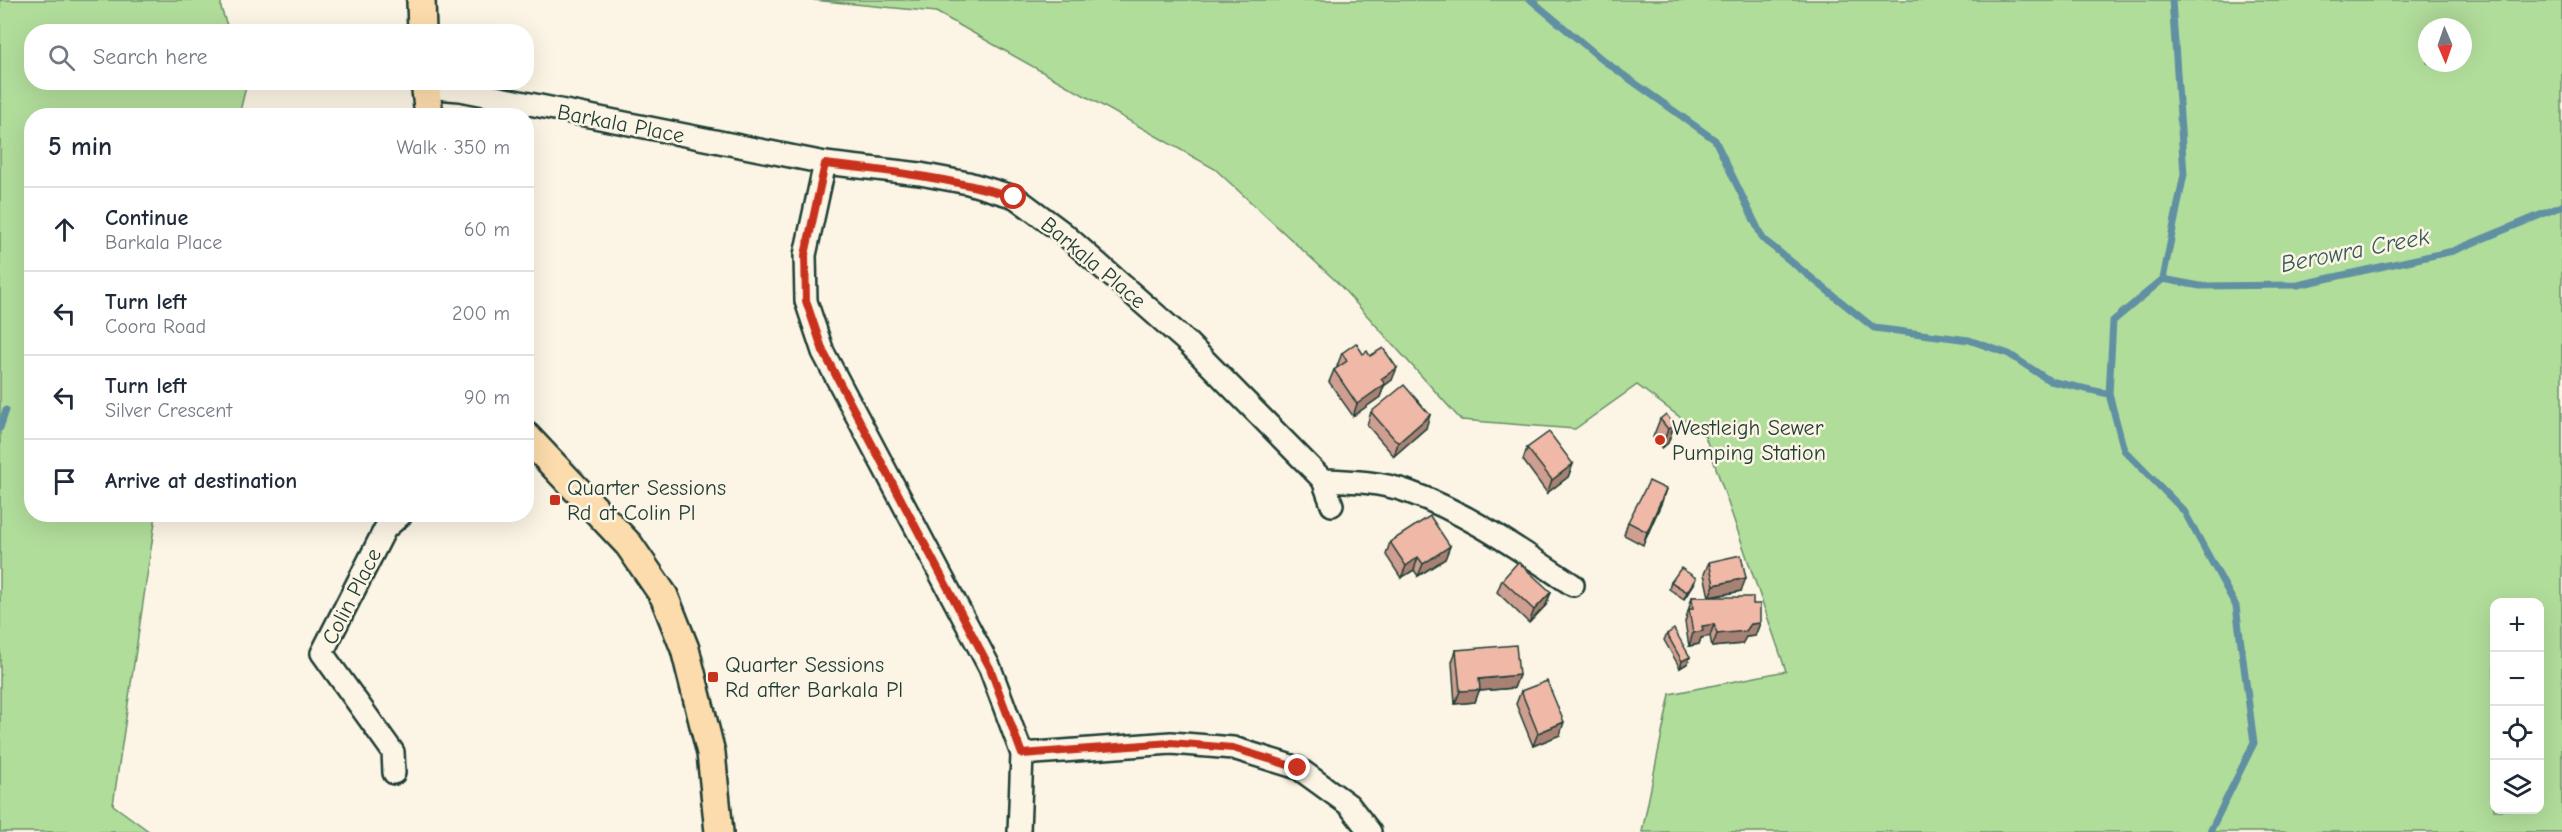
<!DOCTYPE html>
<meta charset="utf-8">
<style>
:root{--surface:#fff;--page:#f6f6f7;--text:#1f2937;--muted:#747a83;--line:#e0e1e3}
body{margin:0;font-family:"Comic Neue",sans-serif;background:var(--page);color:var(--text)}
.controls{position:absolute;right:18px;bottom:18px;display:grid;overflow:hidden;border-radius:12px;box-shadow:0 6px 24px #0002}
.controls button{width:54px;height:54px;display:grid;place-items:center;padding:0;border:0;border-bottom:2px solid var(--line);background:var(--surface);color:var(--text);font:30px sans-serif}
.compass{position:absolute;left:2418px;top:18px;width:54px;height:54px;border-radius:50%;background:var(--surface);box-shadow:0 6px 24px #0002;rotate:178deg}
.stop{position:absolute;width:18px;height:18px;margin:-14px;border:4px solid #c8321e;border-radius:50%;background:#fff}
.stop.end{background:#c8321e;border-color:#fff;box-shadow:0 2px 6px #0008}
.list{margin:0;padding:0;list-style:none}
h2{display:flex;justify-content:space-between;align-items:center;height:78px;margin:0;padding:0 24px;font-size:26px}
h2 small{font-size:20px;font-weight:400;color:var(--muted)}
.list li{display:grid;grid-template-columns:39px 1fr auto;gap:18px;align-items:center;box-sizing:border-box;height:84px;padding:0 24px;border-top:2px solid var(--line)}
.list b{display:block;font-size:22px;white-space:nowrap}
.list p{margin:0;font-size:20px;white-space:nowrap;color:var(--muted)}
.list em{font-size:20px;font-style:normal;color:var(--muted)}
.icon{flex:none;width:33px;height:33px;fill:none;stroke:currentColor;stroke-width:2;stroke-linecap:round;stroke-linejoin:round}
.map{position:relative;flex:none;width:2562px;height:832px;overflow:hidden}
.search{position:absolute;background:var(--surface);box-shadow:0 6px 24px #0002;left:24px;top:24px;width:510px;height:66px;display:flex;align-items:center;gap:15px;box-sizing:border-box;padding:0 21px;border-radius:24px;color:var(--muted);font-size:22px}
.panel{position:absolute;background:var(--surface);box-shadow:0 6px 24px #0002;left:24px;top:108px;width:510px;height:414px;border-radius:24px}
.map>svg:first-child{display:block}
.green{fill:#b1dd9b;stroke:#688d68;stroke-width:1.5;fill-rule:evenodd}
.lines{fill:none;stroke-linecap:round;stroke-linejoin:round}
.stream{stroke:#6090a2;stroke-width:7}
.minor-casing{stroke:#1f3d34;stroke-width:26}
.major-casing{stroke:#1f3d34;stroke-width:32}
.minor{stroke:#fcf5e5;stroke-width:21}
.major{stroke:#fcdcac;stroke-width:27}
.wall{fill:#ce9e90;stroke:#1f3d34;stroke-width:1.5}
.shaded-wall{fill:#a88175;stroke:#1f3d34;stroke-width:1.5}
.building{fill:#f0b8a7;stroke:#1f3d34;stroke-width:1.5}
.route{stroke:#c8321e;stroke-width:8}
.poi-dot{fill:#c8321e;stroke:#fcf5e5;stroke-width:2}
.labels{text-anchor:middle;stroke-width:5;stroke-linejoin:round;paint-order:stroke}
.street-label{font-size:22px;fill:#1f3d34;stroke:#fcf5e5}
.poi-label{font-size:22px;fill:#1f3d34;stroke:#fcf5e5;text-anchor:start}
.water-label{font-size:24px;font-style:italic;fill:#355959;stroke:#fcf5e5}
</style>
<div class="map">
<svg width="2562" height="832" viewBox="0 0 2562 832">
<rect width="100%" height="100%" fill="#fcf5e5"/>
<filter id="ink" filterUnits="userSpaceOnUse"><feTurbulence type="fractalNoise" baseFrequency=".0167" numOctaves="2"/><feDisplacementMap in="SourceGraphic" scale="12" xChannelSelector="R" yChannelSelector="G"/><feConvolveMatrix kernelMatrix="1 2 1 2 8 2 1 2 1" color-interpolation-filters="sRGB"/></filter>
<g filter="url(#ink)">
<!-- green -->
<g class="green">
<path d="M0,0H221V8L229,31L32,32V82L247,83L239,115L32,116V514L156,515L113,805L150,832H0Z"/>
<path d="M813,0H2562V832H1642L1670,694L1786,671L1705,436L1637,385L1575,429L1461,420L1336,281L1215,169L936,12ZM2427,27H2463V63H2427ZM2494,602H2540V810H2494Z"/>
</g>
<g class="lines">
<!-- stream -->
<g class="stream">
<path d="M1531,0L1604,61L1715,140L1763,239L1874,328L1969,340L2009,354L2050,381L2109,394"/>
<path d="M2163,279L2184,174L2172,0"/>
<path d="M0,428L6,410"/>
<path d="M2210,832L2254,743L2236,606L2184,511L2124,450L2109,394L2113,321L2163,279L2200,286L2298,285L2453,251L2562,206"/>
</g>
<defs>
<g id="minor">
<path d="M425,87L460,90L825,163L920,174L968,183L1015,197L1062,232L1188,343L1323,480L1332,505"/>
<path d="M825,163L805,255L806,301L823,352L990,668L1022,754L1019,832"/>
<path d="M1323,480C1352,481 1382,482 1409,492C1468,513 1521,551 1573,585"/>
<path d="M1022,754L1171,743L1233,748L1298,768L1349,805L1370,832"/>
<path d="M394,773L393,752L322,653L385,529L402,514"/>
</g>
<g id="major">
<path d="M421,0L422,32"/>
<path d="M425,82L429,116"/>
<path d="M526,436L629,545L664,596L685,649L711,753L719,832"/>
</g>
</defs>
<!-- minor casing -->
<use href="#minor" class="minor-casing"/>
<!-- major casing -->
<use href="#major" class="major-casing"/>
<!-- minor -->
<use href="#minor" class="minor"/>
<!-- major -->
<use href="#major" class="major"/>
</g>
<!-- wall -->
<g class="wall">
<path d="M1342,353L1363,354L1370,356L1392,380L1384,386L1380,397L1353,416L1329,382L1334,370L1338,367L1337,366Z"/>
<path d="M1371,412L1426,428L1394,456L1367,425Z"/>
<path d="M1660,419L1674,425L1668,443L1662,448L1653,437Z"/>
<path d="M1527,448L1573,464L1568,477L1547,493L1523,460Z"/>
<path d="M1666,489L1643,545L1624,535L1628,522Z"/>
<path d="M1390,542L1450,546L1445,559L1418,576L1414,570L1401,578L1386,555Z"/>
<path d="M1709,562L1741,591L1712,597L1753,604L1760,623L1755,636L1746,637L1742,644L1712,647L1710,636L1701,638L1699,644L1689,646L1685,622L1692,597H1709L1704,574Z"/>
<path d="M1502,580L1551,592L1546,605L1529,623L1497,592Z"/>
<path d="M1671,582L1694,584L1684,599L1669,589Z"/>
<path d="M1667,634L1688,663L1680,668L1664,640Z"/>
<path d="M1456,650L1519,675L1514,688L1479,691L1475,702L1455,704L1452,662Z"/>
<path d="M1521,691L1560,735L1533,746L1516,704Z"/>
</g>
<!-- shaded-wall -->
<g class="shaded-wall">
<path d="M1397,368L1392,380L1384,386L1380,397L1353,416L1357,404L1381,379Z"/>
<path d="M1430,415L1426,428L1394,456L1398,443Z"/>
<path d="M1674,425L1668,443L1662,448L1668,429Z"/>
<path d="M1573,464L1568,477L1547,493L1552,480Z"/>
<path d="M1666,489L1662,502L1643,545L1647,532Z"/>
<path d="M1450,546L1445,559L1418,576L1423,564Z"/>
<path d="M1418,557L1414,570L1401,578L1406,566Z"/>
<path d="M1696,578L1694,584L1684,599L1687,592Z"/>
<path d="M1746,578L1741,591L1709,597L1714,585Z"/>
<path d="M1551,592L1546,605L1529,623L1534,610Z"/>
<path d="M1760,623L1755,636L1746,637L1742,644L1712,647L1717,634L1751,624Z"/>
<path d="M1714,624L1710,636L1701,638L1699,644L1689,646L1693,633L1702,626Z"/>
<path d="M1690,657L1688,663L1680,668L1682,661Z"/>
<path d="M1519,675L1514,688L1479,691L1475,702L1455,704L1460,691L1479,679Z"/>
<path d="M1564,722L1560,735L1533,746L1538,733Z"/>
</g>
<!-- building -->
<g class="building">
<path d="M1356,343L1363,354L1367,351L1370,356L1383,348L1397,368L1381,379L1385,384L1357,404L1334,370L1347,361L1342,353Z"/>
<path d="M1404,385L1430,415L1398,443L1371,412Z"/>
<path d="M1666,414L1674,425L1668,429L1660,419Z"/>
<path d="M1549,432L1573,464L1552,480L1527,448Z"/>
<path d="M1649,481L1666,489L1647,532L1628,522Z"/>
<path d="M1430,516L1450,546L1423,564L1418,557L1406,566L1390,542Z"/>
<path d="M1741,555L1746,578L1714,585L1709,562Z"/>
<path d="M1518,562L1551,592L1534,610L1502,580Z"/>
<path d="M1681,568L1696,578L1687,592L1671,582Z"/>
<path d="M1692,597H1753V604H1760V623L1751,624L1746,631L1717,634L1714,624L1702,626L1703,631L1693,633L1689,609H1693Z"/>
<path d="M1674,629L1690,657L1682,661L1667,634Z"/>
<path d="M1516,645L1519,675L1479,679L1480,690L1460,691L1456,650Z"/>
<path d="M1547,681L1564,722L1538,733L1521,691Z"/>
</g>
</g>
<g class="lines" filter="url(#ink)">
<!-- route -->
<path class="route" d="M1014,197C952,178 890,171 825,164L805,255L806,301L823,351L990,668L1022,754L1171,743L1233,748L1298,768"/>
</g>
<!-- markers -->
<g class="poi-dot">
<circle cx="1660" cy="440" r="6"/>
<rect x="549" y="494" width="12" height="12" rx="3"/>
<rect x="707" y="671" width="12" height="12" rx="3"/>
</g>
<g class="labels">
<!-- street labels -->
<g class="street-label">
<text transform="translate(621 123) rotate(11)" y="8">Barkala Place</text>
<text transform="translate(1094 262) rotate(40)" y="8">Barkala Place</text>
<text transform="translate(351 596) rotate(-63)" y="8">Colin Place</text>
</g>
<!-- poi labels -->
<g class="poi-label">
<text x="1672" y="435">Westleigh Sewer<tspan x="1672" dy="25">Pumping Station</tspan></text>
<text x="567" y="495">Quarter Sessions<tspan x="567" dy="25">Rd at Colin Pl</tspan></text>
<text x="725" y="672">Quarter Sessions<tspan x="725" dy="25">Rd after Barkala Pl</tspan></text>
</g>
<!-- water labels -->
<g class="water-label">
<text transform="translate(2355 250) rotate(-11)" y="8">Berowra Creek</text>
</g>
</g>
</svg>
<div class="controls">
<button>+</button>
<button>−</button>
<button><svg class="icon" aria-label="locate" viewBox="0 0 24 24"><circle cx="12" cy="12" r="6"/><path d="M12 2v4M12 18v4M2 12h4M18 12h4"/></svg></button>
<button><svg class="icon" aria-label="layers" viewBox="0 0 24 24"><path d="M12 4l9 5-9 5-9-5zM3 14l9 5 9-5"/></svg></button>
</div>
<svg class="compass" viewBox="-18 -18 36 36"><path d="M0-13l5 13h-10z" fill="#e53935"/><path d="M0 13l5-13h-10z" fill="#747a83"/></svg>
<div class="stop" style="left:1014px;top:197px"></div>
<div class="stop end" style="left:1298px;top:768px"></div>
<div class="search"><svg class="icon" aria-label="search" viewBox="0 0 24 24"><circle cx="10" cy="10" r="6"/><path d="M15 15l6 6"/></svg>Search here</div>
<section class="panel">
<h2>5 min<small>Walk · 350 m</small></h2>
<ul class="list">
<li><svg class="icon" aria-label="ahead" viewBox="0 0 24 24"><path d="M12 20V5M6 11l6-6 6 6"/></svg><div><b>Continue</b><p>Barkala Place</p></div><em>60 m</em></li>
<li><svg class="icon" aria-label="left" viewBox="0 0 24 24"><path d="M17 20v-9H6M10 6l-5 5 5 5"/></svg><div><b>Turn left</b><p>Coora Road</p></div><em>200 m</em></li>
<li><svg class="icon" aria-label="left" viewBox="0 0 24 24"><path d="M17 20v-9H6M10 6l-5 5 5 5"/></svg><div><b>Turn left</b><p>Silver Crescent</p></div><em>90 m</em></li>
<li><svg class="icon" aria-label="arrive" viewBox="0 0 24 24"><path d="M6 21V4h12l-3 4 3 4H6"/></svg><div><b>Arrive at destination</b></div></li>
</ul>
</section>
</div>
